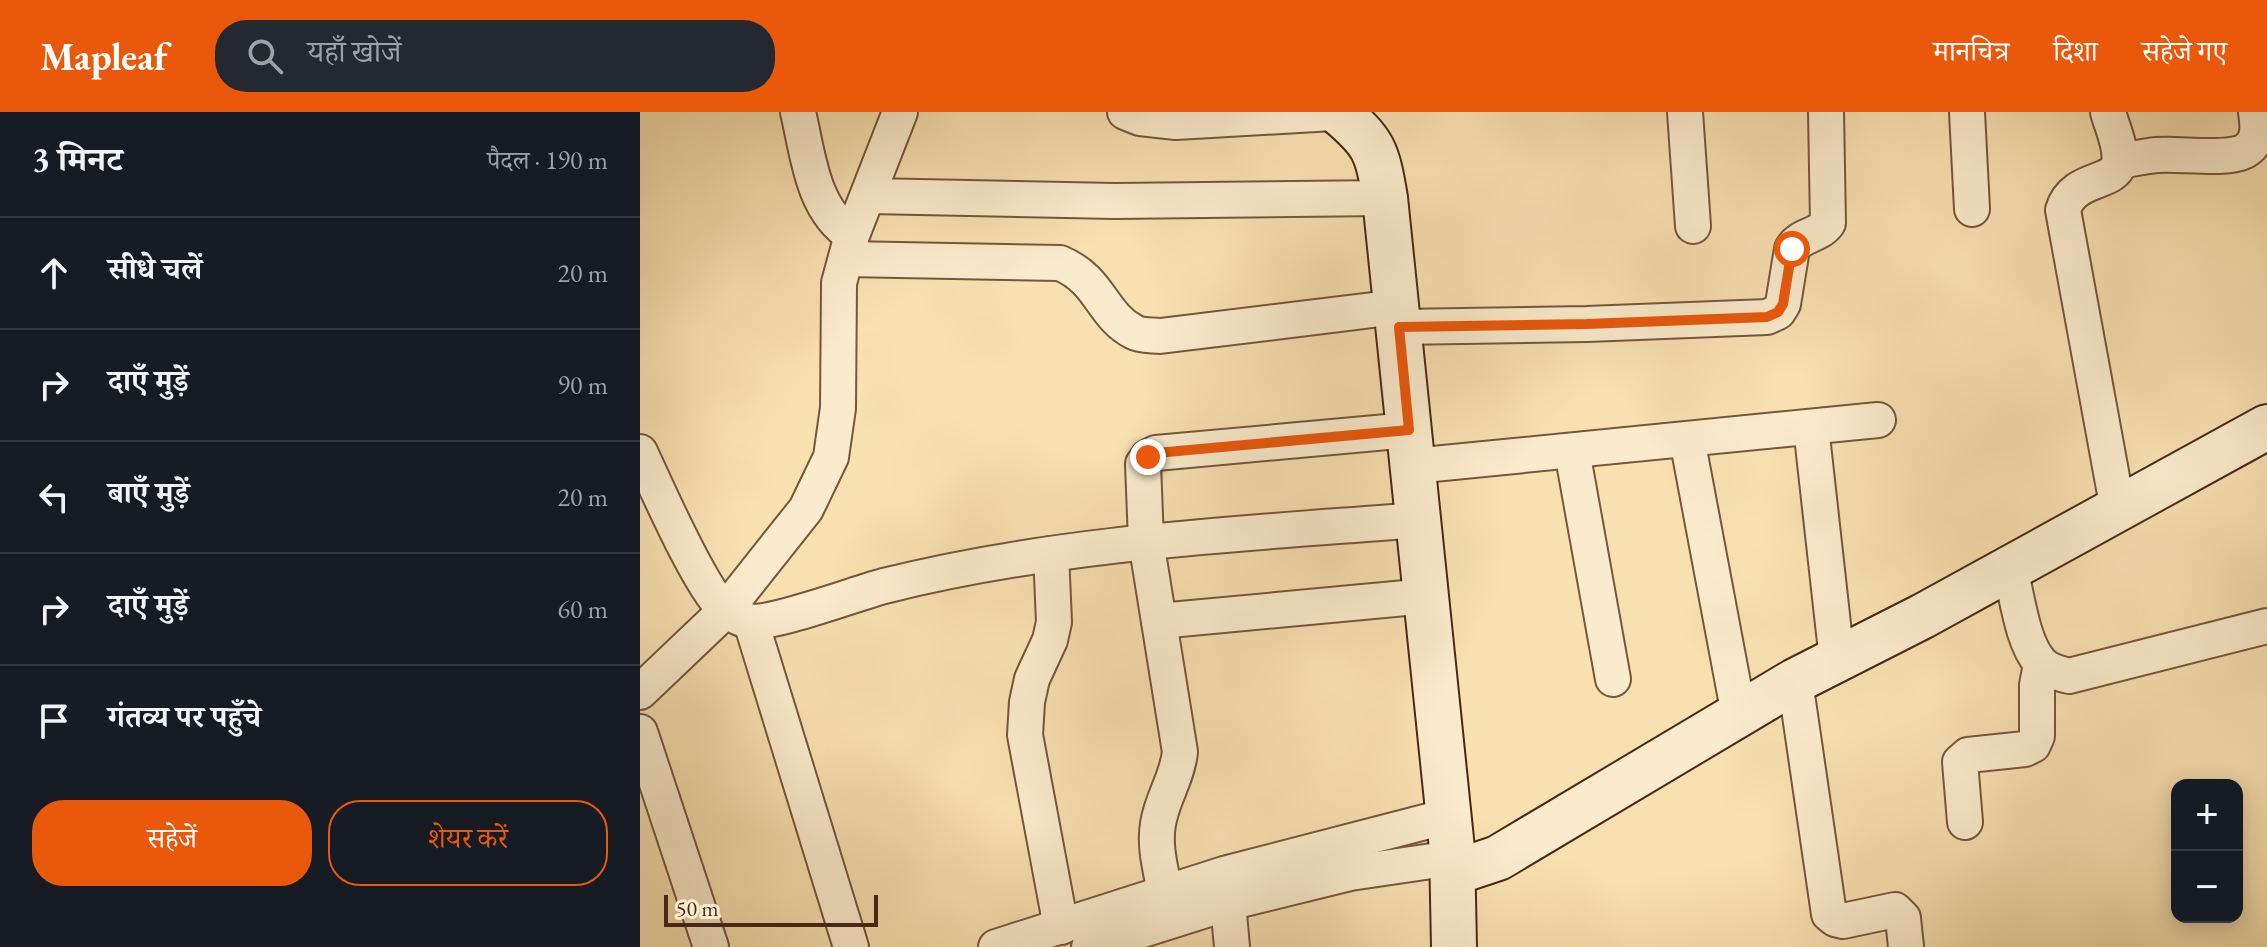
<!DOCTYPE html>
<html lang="hi">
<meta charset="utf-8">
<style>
:root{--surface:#171b24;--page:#242831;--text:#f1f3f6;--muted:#9ea1a6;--line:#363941;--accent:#ea580c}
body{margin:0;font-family:"EB Garamond","Noto Serif Devanagari",serif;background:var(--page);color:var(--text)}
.controls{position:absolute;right:24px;bottom:24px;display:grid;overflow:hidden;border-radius:16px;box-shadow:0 4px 20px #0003}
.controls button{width:72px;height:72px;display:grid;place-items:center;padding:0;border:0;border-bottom:2px solid var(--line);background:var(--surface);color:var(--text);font:40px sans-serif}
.scale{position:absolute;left:24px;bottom:20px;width:214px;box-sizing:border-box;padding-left:8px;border:4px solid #4a2815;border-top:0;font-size:22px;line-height:28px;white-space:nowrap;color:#4a2815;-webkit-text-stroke:6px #faebcc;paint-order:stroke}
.stop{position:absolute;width:24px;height:24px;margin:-18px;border:6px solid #ea580c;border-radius:50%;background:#fff}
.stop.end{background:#ea580c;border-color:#fff;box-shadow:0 2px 8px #0008}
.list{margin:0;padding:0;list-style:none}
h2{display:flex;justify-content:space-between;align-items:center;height:104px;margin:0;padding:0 32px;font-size:34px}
h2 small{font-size:26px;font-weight:400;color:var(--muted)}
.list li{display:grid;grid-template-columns:52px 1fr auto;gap:24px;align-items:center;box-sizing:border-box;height:112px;padding:0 32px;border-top:2px solid var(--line)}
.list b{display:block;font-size:30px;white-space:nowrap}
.list em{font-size:26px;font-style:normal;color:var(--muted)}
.actions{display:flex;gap:16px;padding:24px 32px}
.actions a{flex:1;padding:18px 0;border:2px solid var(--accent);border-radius:32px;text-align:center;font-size:28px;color:var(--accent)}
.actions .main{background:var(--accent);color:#fff}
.icon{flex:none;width:44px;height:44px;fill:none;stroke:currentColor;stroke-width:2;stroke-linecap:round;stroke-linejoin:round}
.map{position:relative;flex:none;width:1627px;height:835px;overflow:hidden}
header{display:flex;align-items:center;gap:48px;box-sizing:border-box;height:112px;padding:0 40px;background:var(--accent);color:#fff}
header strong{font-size:38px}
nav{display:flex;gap:44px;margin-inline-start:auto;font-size:28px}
.search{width:560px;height:72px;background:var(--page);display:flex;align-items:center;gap:20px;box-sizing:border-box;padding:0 28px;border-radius:32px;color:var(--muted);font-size:30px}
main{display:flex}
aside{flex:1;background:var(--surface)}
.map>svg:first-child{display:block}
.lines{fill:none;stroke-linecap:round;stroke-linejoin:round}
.street-casing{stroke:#76563c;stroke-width:38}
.secondary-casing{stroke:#4a2815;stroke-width:48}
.street{stroke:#faebcc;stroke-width:34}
.secondary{stroke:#faebcc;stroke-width:44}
.route{stroke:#ea580c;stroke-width:10}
</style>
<header>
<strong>Mapleaf</strong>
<div class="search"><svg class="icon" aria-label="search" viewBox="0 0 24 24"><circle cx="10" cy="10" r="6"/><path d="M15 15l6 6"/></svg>यहाँ खोजें</div>
<nav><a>मानचित्र</a><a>दिशा</a><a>सहेजे गए</a></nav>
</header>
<main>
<aside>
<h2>3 मिनट<small>पैदल · 190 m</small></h2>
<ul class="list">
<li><svg class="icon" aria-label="ahead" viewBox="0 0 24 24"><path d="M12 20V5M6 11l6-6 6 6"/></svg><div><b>सीधे चलें</b></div><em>20 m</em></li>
<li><svg class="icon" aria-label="right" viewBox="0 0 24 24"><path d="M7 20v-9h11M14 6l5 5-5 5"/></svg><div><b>दाएँ मुड़ें</b></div><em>90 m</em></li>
<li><svg class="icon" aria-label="left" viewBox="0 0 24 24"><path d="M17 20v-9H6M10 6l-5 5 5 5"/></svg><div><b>बाएँ मुड़ें</b></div><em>20 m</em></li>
<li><svg class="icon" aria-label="right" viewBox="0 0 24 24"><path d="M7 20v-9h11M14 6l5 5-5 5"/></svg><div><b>दाएँ मुड़ें</b></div><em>60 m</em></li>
<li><svg class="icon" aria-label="arrive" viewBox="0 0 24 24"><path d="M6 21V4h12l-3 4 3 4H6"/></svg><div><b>गंतव्य पर पहुँचे</b></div></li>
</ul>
<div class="actions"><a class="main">सहेजें</a><a>शेयर करें</a></div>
</aside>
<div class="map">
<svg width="1627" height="835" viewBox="0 0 1627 835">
<rect width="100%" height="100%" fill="#f8e0b1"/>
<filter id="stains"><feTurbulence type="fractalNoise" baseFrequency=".0025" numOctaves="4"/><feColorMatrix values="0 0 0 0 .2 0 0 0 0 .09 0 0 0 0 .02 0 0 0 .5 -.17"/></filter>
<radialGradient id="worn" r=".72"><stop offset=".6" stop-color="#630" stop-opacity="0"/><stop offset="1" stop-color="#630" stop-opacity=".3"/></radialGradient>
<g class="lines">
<defs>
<g id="street">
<path d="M158,0C168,42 172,98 212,123"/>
<path d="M485,0L500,6L536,10L710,0"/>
<path d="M1045,0L1053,114"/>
<path d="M1327,0L1332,97"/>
<path d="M1468,0C1472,15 1482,35 1479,51C1475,73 1433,64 1423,98L1478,398"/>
<path d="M1480,49C1492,47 1505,44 1517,43C1540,41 1586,49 1605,39C1620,30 1618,14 1616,0"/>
<path d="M229,84L475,89L745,86"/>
<path d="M206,147L420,151C461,168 461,203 494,220C501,224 512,223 520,224L757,195"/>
<path d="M759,215L947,212L1127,205L1138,200L1143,192L1152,137C1160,122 1178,125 1188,111L1186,0"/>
<path d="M1171,315L1197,548"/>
<path d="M1047,327L1099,603"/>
<path d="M932,339L973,567"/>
<path d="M0,340C15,372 63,483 87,499C92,503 103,508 109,509C130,514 217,481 244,474C419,430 600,422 779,408"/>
<path d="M773,354L1238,308"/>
<path d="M411,442L414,510L410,528L392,567L387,590L385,623L421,815"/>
<path d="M1370,457C1377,483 1382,530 1400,550C1407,559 1418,561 1429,564L1627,514"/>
<path d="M519,509L787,484"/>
<path d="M111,510L211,835"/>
<path d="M1155,569L1189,802L1195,807L1203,809L1255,798L1263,806L1266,835"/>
<path d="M0,580L85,499L166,397L191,345L198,296L199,171L212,123L260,0"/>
<path d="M0,620L71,835"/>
<path d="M1325,710L1320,650L1328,643L1385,637L1393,633L1397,624V573L1401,552"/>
<path d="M525,781C521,758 514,735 518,712C522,686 537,667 540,640L506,429L503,352L508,345L516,341L769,318"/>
<path d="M588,791L592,835"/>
<path d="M356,835L584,762L808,704"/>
<path d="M449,835L588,791L710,761L812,746"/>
</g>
<g id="secondary">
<path d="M698,0C735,31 737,39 745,86L812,737L814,835"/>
<path d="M813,761L858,746L1155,569L1283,504L1627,315"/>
</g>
</defs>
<!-- street casing -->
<use href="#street" class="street-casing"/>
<!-- secondary casing -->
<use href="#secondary" class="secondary-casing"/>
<!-- street -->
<use href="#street" class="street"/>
<!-- secondary -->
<use href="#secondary" class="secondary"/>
</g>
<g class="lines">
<!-- route -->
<path class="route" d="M508,345L516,341L769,318L759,215L947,212L1127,205L1138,200L1143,192L1152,137"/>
</g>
<rect width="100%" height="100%" filter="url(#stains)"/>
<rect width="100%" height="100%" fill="url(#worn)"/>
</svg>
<div class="controls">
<button>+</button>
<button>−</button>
</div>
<div class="scale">50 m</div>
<div class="stop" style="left:1152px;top:137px"></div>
<div class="stop end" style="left:508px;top:345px"></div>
</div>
</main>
